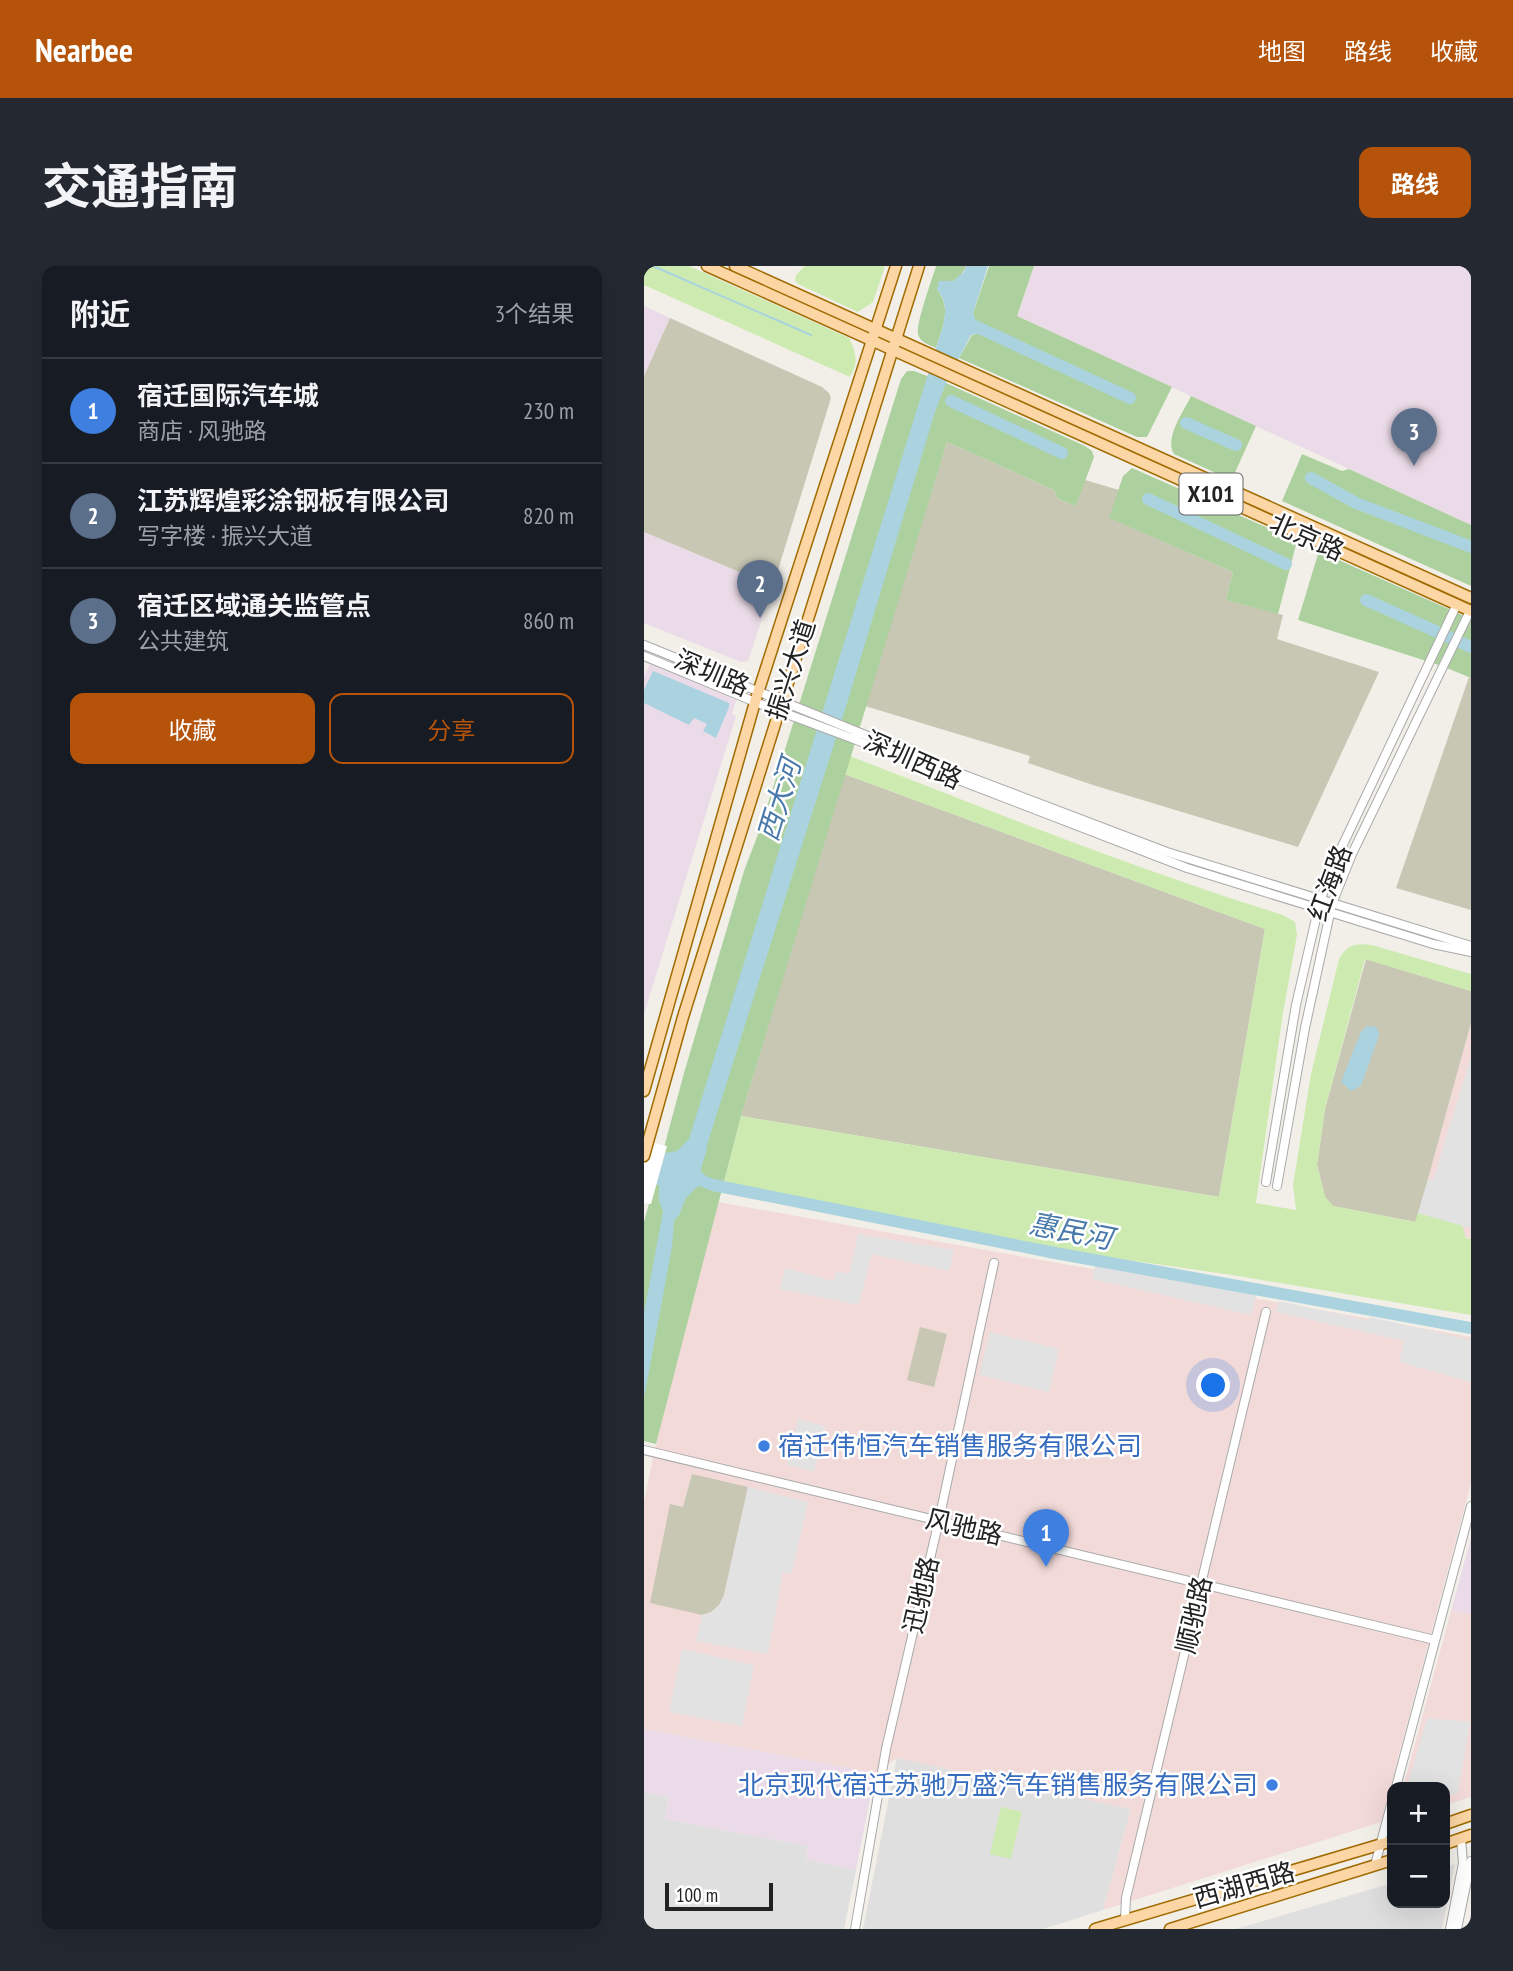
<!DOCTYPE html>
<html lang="zh">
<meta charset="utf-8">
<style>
:root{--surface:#171b24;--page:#242831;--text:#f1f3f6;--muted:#9ea1a6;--line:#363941;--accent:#b45309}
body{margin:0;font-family:"PT Sans Narrow","Noto Sans SC",sans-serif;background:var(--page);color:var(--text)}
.controls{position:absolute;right:21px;bottom:21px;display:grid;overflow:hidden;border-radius:14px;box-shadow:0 7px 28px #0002}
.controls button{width:63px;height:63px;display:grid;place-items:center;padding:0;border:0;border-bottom:2px solid var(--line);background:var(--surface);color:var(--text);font:35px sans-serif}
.scale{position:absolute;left:21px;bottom:18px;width:108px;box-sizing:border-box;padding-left:7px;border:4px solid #222;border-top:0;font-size:19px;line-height:24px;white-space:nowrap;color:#222;-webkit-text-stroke:5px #fff;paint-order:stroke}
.you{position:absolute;left:570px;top:1120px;width:24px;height:24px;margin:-18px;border:5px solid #fff;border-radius:50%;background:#1a73e8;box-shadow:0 0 0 10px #1a73e833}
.badge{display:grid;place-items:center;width:46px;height:46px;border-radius:50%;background:var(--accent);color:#fff;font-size:23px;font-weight:700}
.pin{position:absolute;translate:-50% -58px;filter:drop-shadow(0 2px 4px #0008)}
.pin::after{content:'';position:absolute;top:37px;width:24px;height:21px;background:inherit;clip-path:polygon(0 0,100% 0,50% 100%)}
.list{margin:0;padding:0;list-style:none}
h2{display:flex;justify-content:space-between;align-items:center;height:91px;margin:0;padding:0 28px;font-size:30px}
h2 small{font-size:23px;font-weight:400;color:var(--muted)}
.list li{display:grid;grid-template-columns:46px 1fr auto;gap:21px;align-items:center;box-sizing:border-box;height:105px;padding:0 28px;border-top:2px solid var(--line)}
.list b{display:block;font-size:26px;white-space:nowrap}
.list p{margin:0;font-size:23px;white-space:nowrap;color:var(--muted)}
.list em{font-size:23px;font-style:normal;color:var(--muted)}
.actions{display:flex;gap:14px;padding:21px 28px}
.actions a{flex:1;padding:16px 0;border:2px solid var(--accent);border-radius:14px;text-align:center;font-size:24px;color:var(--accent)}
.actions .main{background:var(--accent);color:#fff}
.map{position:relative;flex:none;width:827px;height:1663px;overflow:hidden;border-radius:14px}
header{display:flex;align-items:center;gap:42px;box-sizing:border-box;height:98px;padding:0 35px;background:var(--accent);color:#fff}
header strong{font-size:33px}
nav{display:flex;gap:38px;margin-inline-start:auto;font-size:24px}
.intro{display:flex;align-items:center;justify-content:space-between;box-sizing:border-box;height:168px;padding:0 42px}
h1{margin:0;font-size:49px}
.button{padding:18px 32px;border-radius:14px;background:var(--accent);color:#fff;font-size:24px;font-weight:700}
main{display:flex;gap:42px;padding:0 42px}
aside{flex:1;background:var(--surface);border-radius:14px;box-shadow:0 7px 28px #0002}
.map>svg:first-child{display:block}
.residential{fill:#e0dfdf}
.commercial{fill:#f2dad9}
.industrial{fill:#ebdbe8}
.construction{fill:#c7c7b4}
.grass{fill:#cdebb0}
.forest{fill:#add19e}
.parking{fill:#e2e2e2}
.water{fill:#aad3df}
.pier{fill:#fff}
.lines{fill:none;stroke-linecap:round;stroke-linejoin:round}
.stream{stroke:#aad3df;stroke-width:2}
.river{stroke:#aad3df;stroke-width:12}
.minor-casing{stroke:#a9a9a9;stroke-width:10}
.major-casing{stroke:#a06b00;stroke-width:13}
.minor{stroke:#fff;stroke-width:8}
.major{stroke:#fcd6a4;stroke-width:10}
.shop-dot{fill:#3f7fe0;stroke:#fff;stroke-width:2.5}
.labels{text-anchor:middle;stroke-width:5;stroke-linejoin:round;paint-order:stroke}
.shield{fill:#fff;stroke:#646464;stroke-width:2}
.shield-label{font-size:24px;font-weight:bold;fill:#222}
.street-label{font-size:26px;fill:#222;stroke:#fff}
.shop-label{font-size:26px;fill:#366cbe;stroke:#fff;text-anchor:start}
.water-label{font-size:28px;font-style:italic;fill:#4a7aab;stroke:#fff}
</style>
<header>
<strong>Nearbee</strong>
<nav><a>地图</a><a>路线</a><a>收藏</a></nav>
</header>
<div class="intro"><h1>交通指南</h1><a class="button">路线</a></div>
<main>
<aside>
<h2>附近<small>3个结果</small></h2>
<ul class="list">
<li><span class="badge" style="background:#3f7fe0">1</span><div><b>宿迁国际汽车城</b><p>商店 · 风驰路</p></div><em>230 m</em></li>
<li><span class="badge" style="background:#5c6f8a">2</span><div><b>江苏辉煌彩涂钢板有限公司</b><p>写字楼 · 振兴大道</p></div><em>820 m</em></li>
<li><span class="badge" style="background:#5c6f8a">3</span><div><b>宿迁区域通关监管点</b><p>公共建筑</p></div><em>860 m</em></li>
</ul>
<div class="actions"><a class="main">收藏</a><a>分享</a></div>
</aside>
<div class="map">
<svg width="827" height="1663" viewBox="0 0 827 1663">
<rect width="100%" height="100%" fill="#f2efe9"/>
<!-- residential -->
<g class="residential">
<path d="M253,1492L487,1543L459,1644L399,1663H219Z"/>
<path d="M0,1526L25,1531L21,1553L164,1580L162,1593L212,1604L200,1663H0Z"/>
<path d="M811,1598L798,1663H592L748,1617V1637H801V1601Z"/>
</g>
<!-- commercial -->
<g class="commercial">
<path d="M827,757V973L774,947Z"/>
<path d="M63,934L827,1071V1217L737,1556L459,1644L487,1543L253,1492L231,1507L0,1463V1235Z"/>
<path d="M807,1345L827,1348V1531L801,1539V1521H759Z"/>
</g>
<!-- industrial -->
<g class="industrial">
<path d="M390,0H827V259L373,50Z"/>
<path d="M0,40L26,52L0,110Z"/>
<path d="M0,266L129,320L104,395L97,396L0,357Z"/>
<path d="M6,398L92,434L88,448L92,450L0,748V411Z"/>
<path d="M827,1272V1348L807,1345Z"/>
<path d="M0,1463L231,1507L212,1604L162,1593L164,1580L21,1553L25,1531L0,1526Z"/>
</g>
<!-- construction -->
<g class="construction">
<path d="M26,52L178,121L185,127L187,132L129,320L0,266V110Z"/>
<path d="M303,176L410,224L414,233L432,240L441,214L475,224L466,252L589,306L582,334L639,349L633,373L735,406L654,581L452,520L384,497L386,490L221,440Z"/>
<path d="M825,411L827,412V644L752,622Z"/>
<path d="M200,508L621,663L575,931L97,850Z"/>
<path d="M722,693L827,725V757L772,956L689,940L681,931L673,899L681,843Z"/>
<path d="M276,1061L303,1068L290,1121L263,1114Z"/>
<path d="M48,1208L104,1221L80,1329L76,1339L67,1346L58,1349L6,1337L26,1238L39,1241Z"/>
</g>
<!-- grass -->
<g class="grass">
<path d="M0,0H45L205,72C212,85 215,98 206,111L0,19Z"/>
<path d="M161,0H241L229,36L214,46L154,18L151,14L152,9Z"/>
<path d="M206,490C349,546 492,603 639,649L651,656L653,669L638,753L612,937L652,944L649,919L667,808L695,693C704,678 711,677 728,679L827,708V725L721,693L681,843L673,899L681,931L689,940L771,956L774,947L818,959L822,972L827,973V1049L588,1009L450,989L80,916L97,850L575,931L621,663L200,508Z"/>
<path d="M357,1541L378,1546L367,1593L346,1588Z"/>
</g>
<!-- forest -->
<g class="forest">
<path d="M292,0H322C318,13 305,18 293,23C308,44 299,60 292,82C285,79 276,76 274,68C272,56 288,14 292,0Z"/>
<path d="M345,0H390L373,50L528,121L503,171H493L315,92L328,69L344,66L346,64L332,58L329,47Z"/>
<path d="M263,105H270L302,117L441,180L448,185L450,191L432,240L414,233L410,224L303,176L97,850L12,1178L0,1175V956L40,807L100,605L116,563L257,113Z"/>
<path d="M547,130L612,160L589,211L585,213L530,188C520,172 540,145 547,130Z"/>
<path d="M658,188L698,205L705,203L827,259V320L638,235Z"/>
<path d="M488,202L651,274L652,279L634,348L582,334L589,306L465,252L479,210Z"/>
<path d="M679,287L827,353V412L798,400L654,354L674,288Z"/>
</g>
<!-- parking -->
<g class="parking">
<path d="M827,791V957L826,962L774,947L784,913L789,914Z"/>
<path d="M214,968L310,984L305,1005L228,988L215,1039L136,1023L141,1002L189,1015L192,1005L205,1008Z"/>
<path d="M451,999L613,1026L607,1049L448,1013Z"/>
<path d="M635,1035L725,1055L726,1051L827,1074V1116L755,1096L760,1075L632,1046Z"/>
<path d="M346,1066L415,1083L405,1126L335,1109Z"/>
<path d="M154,1153L181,1160L170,1206L143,1199Z"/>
<path d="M104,1221L164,1236L148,1307L139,1306L124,1388L52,1375L58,1349L67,1346L75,1339L80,1329Z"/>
<path d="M38,1383L110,1399L98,1460L25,1446Z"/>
<path d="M783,1452L826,1456L814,1527L801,1531V1521H763Z"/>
</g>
<!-- water -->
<g class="water">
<path d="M322,0H344L329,47L333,58L346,64L344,66L327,69L302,117L291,146L204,434L63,879C63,889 58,895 57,905L69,919L54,920L42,932L35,949L30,955L28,981L0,1132V1047L19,946L15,934V919L0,916L21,887L33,885L45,873L299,60C302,44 303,37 293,23L295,15H309L320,6Z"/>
<path d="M9,405L85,437V441L72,472L59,465L63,458L50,452L45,459L0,437V424Z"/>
<path d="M723,760L732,761L735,767L734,772L717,820L707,825L697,816L717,766Z"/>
</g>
<!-- pier -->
<path class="pier" d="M0,875L23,880L7,938L0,937Z"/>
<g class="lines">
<!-- stream -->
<path class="stream" d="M9,0L167,69"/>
<!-- river -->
<g class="river">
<path d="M331,60L486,132"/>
<path d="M307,135L418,187"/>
<path d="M542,157L592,179"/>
<path d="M667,212L712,237L827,281"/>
<path d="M504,233L642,298"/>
<path d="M722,334L827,381"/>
<path d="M54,913L69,919L411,987L827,1062"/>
</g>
<defs>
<g id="minor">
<path d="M0,379L310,505L523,586L827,680"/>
<path d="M0,390L111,436L210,473"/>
<path d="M213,466L210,473L244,487L543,602L789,678L827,686"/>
<path d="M622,916L652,739L676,635L694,589L813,338"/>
<path d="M633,920L661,762L688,638L708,588L826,345"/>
<path d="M0,1184L791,1374"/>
<path d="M752,1521L827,1240"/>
<path d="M731,1599L748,1535"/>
<path d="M481,1653L482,1632L622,1046"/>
<path d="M211,1663L242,1483L295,1254L350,997"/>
<path d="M806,1663L819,1597L817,1573"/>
<path d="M813,1663L827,1595"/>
</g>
<g id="major">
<path d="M63,0L827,345"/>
<path d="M91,0L827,332"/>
<path d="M0,825L111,436L252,0"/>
<path d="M0,890L39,751L275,0"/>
<path d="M801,1558L827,1549"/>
<path d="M801,1578L827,1569"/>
<path d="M451,1663L748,1575"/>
<path d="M526,1663L748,1594"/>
</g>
</defs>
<!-- minor casing -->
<use href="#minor" class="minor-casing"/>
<!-- major casing -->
<use href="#major" class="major-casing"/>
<!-- minor -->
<use href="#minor" class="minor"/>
<!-- major -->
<use href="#major" class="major"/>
</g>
<!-- markers -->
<g class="shop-dot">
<circle cx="120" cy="1180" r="7"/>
<circle cx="628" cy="1519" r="7"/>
</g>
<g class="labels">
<!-- shield labels -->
<rect class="shield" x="535.5" y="207.5" width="63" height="41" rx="5"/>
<g class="shield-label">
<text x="567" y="236">X101</text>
</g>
<!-- street labels -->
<g class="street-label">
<text transform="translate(663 271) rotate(24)" y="9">北京路</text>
<text transform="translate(147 404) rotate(-72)" y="9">振兴大道</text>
<text transform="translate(68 407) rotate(23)" y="9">深圳路</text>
<text transform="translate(269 494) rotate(24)" y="9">深圳西路</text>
<text transform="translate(686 617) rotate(-70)" y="9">红海路</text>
<text transform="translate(320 1261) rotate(13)" y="9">风驰路</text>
<text transform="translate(277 1329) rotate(-77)" y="9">迅驰路</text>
<text transform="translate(550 1349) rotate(-77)" y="9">顺驰路</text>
<text transform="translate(600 1619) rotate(-16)" y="9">西湖西路</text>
</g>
<!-- shop labels -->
<g class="shop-label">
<text x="134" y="1189">宿迁伟恒汽车销售服务有限公司</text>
<text x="614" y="1528" text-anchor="end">北京现代宿迁苏驰万盛汽车销售服务有限公司</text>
</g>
<!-- water labels -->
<g class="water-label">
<text transform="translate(135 534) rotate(-73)" y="10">西大河</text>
<text transform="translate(427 965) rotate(11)" y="10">惠民河</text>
</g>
</g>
</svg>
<div class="controls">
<button>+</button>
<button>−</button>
</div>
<div class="scale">100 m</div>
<div class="you"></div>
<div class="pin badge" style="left:402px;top:1301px;background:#3f7fe0">1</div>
<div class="pin badge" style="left:116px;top:352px;background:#5c6f8a">2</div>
<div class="pin badge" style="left:770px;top:200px;background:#5c6f8a">3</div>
</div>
</main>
